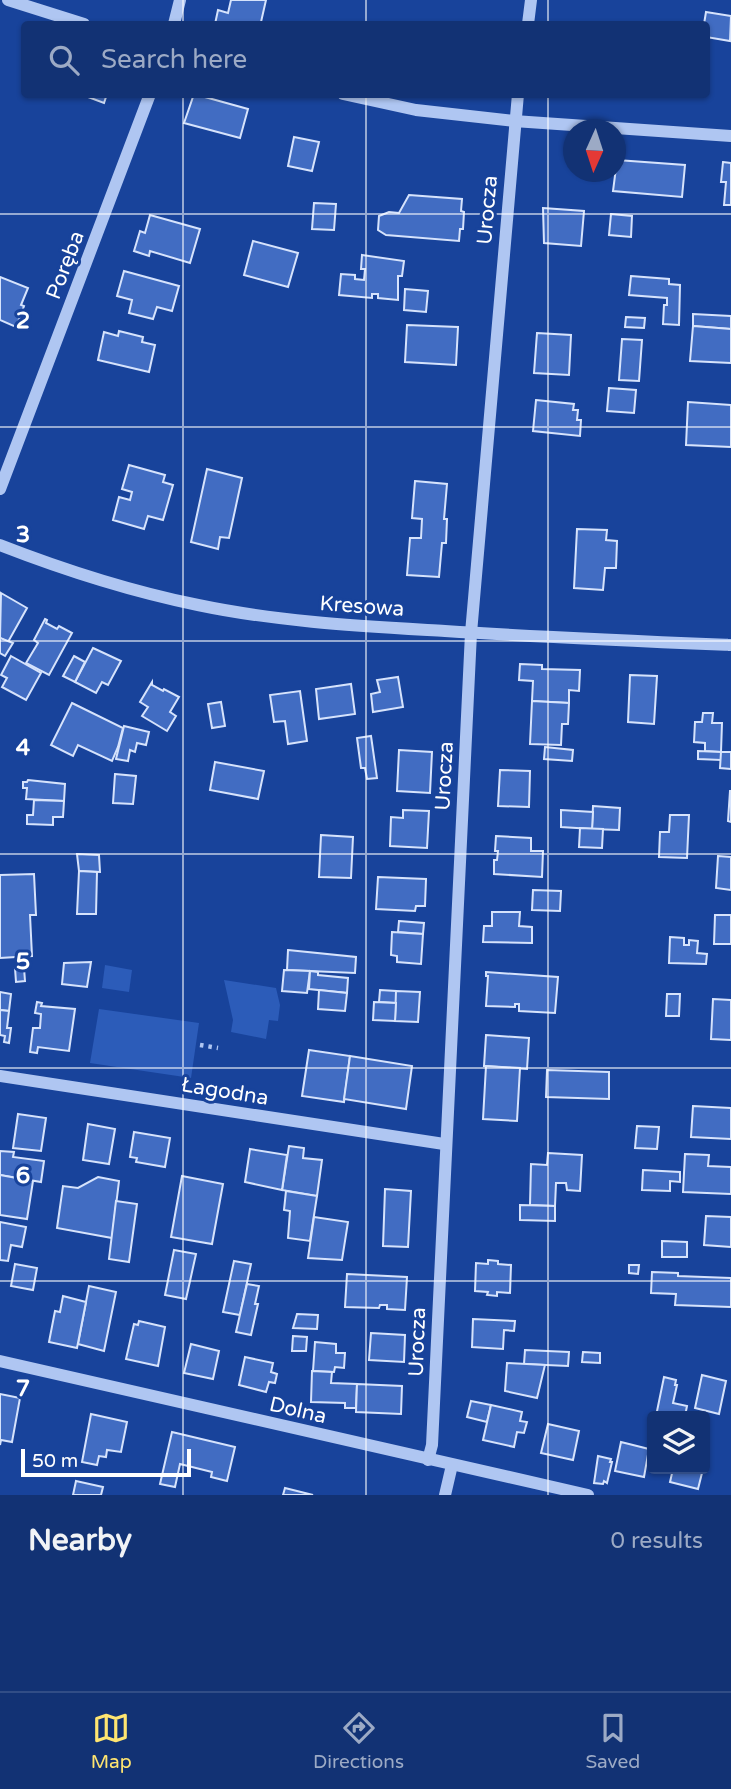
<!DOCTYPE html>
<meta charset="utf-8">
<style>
:root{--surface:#123274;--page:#1f3e7c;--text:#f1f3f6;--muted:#9caac5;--line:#314d86;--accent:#ffe570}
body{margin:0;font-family:"Varela Round",sans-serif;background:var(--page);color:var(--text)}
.controls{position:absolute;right:21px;bottom:21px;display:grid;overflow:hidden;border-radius:7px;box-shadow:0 2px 5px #0004}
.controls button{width:63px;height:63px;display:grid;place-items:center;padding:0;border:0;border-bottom:2px solid var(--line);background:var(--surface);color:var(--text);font:35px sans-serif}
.compass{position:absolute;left:563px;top:119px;width:63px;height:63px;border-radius:50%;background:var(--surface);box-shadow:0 2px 5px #0004;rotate:183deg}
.scale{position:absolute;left:21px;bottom:18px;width:170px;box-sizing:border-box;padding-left:7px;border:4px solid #fff;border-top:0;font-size:19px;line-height:24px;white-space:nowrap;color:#fff;-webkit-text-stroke:5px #18439b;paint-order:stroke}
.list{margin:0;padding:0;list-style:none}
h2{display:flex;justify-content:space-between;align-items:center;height:91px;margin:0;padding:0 28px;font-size:30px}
h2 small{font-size:23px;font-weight:400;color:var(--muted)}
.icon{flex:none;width:38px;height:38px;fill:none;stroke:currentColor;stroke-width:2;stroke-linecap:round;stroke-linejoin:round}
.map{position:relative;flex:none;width:731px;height:1495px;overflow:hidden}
.search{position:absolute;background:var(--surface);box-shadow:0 2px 5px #0004;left:21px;right:21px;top:21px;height:77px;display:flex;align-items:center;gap:18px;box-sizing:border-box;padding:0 24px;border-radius:7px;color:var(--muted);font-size:26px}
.sheet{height:196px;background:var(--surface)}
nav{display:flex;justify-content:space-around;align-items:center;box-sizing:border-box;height:98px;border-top:2px solid var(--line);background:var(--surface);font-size:19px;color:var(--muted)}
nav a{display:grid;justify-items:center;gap:4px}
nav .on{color:var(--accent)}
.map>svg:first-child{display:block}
.green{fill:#2c5cb9}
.building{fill:#416cc2;stroke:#d6e3fc;stroke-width:2}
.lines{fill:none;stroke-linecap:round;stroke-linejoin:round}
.path{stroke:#afc6f2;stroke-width:4.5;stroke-dasharray:3.5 5;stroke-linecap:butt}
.minor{stroke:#afc6f2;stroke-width:12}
.grid{fill:none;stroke:#fff;stroke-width:2;stroke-opacity:0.55}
.labels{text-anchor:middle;stroke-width:6;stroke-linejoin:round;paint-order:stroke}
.street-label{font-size:21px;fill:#fff;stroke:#18439b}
.grid-label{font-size:23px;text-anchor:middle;font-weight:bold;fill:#fff;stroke:#18439b;stroke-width:6;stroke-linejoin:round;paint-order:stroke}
</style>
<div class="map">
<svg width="731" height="1495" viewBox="0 0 731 1495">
<rect width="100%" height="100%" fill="#18439b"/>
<!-- green -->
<g class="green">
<path d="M105,965L132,970L129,992L102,988Z"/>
<path d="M224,980L276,988L280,1005L278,1021L269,1020L266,1039L231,1032L233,1020Z"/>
<path d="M99,1009L199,1023L191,1078L90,1063Z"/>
</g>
<!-- building -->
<g class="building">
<path d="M231,0H266L261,22L267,24H215L218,10L228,13Z"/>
<path d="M706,12L731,16L730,41L706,37V24H704Z"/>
<path d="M80,94H107L104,103Z"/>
<path d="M194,94L248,109L240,138L184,123Z"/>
<path d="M294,137L319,142L312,171L288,166Z"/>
<path d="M617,160L685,165L682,197L613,191Z"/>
<path d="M723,162L731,163V205H724L726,182H721Z"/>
<path d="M409,195L462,199L461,211L464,212L463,229H460L459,241L386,235L378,230L379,216L389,212L399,213Z"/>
<path d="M314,203L336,204L334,230L312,229Z"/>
<path d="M543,208L584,211L581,246L544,243Z"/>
<path d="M611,214L632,216L631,237L609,235Z"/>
<path d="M150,215L200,229L190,263L150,251L149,256L134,251L140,231L145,233Z"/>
<path d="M253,241L298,253L288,287L244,275Z"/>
<path d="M362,255L404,261L402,276H398V300L378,298V294H372V298L339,295L341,274L355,275V279L364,280L365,269H361Z"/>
<path d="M124,271L179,286L172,311L157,307L153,319L129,313L132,300L117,296Z"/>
<path d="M631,276L669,279V284L680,285L679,325L663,324L664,305H667V298L629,295Z"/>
<path d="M0,277L28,288L21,305L24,306L16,327L0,320Z"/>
<path d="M405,289L428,291L426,312L404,310Z"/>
<path d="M693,314L731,316V329L693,326Z"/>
<path d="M626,317L645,318L644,328L625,327Z"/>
<path d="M407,325L458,327L456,365L405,362Z"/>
<path d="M693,326L731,329V363L690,361Z"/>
<path d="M119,331L143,337L142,342L155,345L149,372L98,360L104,332L118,336Z"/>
<path d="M537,333L571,335L569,375L534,373Z"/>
<path d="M622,339L642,340L639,381L619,380Z"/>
<path d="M609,388L636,390L634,413L607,411Z"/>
<path d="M536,400L574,404L573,410H578L577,420H581L580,436L533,431Z"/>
<path d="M688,402L731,405V447L686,445Z"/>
<path d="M129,465L165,475L163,482L173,485L163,520L148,516L144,529L113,520L119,497L130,500L132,492L122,489Z"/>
<path d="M207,469L242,478L229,538L220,537L218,549L191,542Z"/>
<path d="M415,481L447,484L444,519H447L446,543H442L439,577L407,575L410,538H421L422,519L412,518Z"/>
<path d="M577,529L607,530L606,540L617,541L616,568H605L603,590L574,588Z"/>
<path d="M1,593L27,608L8,642L0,638Z"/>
<path d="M45,619L47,620L46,623L57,629L59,626L72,633L49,675L26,663L38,643L34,640Z"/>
<path d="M0,638L13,643L5,656L0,653Z"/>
<path d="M93,648L121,661L108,685L102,682L96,693L75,682Z"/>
<path d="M11,656L41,673L26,700L2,687L7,678L1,675Z"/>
<path d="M74,656L85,662L75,682L63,676Z"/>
<path d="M520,664L542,665V669L580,670L579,691L569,690V703L532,701L533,681L519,680Z"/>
<path d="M630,675L657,676L654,724L628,722Z"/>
<path d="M398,677L403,707L373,712L371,694L380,692L377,680Z"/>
<path d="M152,682V685L163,691L164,689L179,697L170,712L176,716L167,731L142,716L148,707L140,702Z"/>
<path d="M351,684L355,714L319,719L316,689Z"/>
<path d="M300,691L307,741L288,744L285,721L274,722L270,695Z"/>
<path d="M532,701L569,703L568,724H562L561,745L530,744Z"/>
<path d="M221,702L225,726L212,728L208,704Z"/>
<path d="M72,703L123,728L118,747L112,761L78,745L73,756L51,745Z"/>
<path d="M703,713H713L712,723H722L721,752L705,751V743L694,742L695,722H702Z"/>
<path d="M124,726L149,732L146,745L137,743L135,752L130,750L128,761L116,759Z"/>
<path d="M371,736L377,778L367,779L365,768H361L357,738Z"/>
<path d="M545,747L573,750L572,761L544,759Z"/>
<path d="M399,750L432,752L430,793L397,791Z"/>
<path d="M698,751L721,752V760L698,759Z"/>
<path d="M721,752H731V769L720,768Z"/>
<path d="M215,762L264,771L258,799L210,790Z"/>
<path d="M500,770L530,771L529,807L498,806Z"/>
<path d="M115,774L136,776L133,804L113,803Z"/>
<path d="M28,780L65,784L64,801L26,799L27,788H23V782H27Z"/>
<path d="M730,791H731V822L728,821Z"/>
<path d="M34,800L64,801L63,817H53V825L27,824V815H33Z"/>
<path d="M593,806L620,808L619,830L592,829Z"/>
<path d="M403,810L429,811L427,848L390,846L391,817L403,818Z"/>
<path d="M561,810L593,812L592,829L561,827Z"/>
<path d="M670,815H689L687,858L659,857L660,832H669Z"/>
<path d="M580,828L603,829L602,848L579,847Z"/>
<path d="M321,835L353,837L351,878L319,877Z"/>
<path d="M496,836L531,838V851H543L542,877L494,874V860H497L498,851H495Z"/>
<path d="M77,854L99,855L100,872L79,871Z"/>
<path d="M718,856L731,857V890L716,888Z"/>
<path d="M79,871L97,872L96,914H77Z"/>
<path d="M34,874L36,915H30L32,956L0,958V875Z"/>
<path d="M378,877L426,879L425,906H416L415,911L376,909Z"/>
<path d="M533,890L561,891L560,911L532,910Z"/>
<path d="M492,912H520L519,926L532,927V943L483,942L484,926H492Z"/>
<path d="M715,915H731V944H714Z"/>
<path d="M399,921L424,923L423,934L398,932Z"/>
<path d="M392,932L423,934L421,964L397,962V956L391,955Z"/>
<path d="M670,937L684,938V945H689V940L698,941L697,953L707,954L706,964L669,963Z"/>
<path d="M288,950L356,957L355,973L287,970Z"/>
<path d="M91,962L87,987L62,984L64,963Z"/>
<path d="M15,968H24L25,981L16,982Z"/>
<path d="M284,970L310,971L307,993L282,991Z"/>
<path d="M310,971L318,972V975L348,978L347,993L309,989Z"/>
<path d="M486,972L558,977L555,1013L519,1011V1004H515V1007L486,1006L488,976H486Z"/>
<path d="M319,990L347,993L345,1011L318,1009Z"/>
<path d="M380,990L396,991V1003L379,1002Z"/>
<path d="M396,991L420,992L418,1022L395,1021Z"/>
<path d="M0,992L11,994L9,1011L0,1010Z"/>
<path d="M667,994H680L679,1016H666Z"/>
<path d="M713,999L731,1000V1040L711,1039Z"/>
<path d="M37,1002L42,1003L41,1006L75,1009L69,1051L38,1047L37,1053L30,1052L33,1028H40L41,1014L35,1013Z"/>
<path d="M374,1002L396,1003L395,1021L373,1020Z"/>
<path d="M0,1010L9,1011L7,1028H11L9,1043L4,1042L5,1036L0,1035Z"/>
<path d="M486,1035L529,1038L527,1069L484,1066Z"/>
<path d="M309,1050L350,1056L344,1102L302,1096Z"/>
<path d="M350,1056L412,1066L406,1109L344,1099Z"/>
<path d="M486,1066L520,1068L517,1121L483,1119Z"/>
<path d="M547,1070L609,1072V1099L546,1097Z"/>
<path d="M693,1106L731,1108V1139L691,1137Z"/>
<path d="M18,1114L46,1118L41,1151L13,1148Z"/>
<path d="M88,1124L115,1129L109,1164L83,1160Z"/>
<path d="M637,1126L659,1127L657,1149L635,1148Z"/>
<path d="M134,1132L170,1138L165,1167L136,1162L137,1158L130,1157Z"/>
<path d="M289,1146L304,1148L303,1158L322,1160L317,1196L282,1190Z"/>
<path d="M250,1149L287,1155L282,1190L245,1182Z"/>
<path d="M0,1151L14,1152L13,1157L44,1161L41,1182L0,1175Z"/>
<path d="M548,1153L582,1155L580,1191L567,1190L566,1183H556L555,1206L530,1205L531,1164L547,1165Z"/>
<path d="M685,1154L709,1155L708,1166L731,1167V1194L683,1192Z"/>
<path d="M643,1170L680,1172V1182L670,1181V1191L642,1190Z"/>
<path d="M0,1175L33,1181L27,1219L0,1215Z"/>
<path d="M182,1176L223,1184L212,1244L171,1237Z"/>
<path d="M98,1177L119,1181L112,1238L57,1228L63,1186L78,1188Z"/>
<path d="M385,1189L411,1191L408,1247L383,1246Z"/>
<path d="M286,1191L317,1196L310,1241L288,1238L290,1211L284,1210Z"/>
<path d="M116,1201L137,1204L129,1262L109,1259Z"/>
<path d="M520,1205L555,1206V1221L520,1220Z"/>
<path d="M706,1216L731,1217V1247L704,1245Z"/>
<path d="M314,1217L348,1222L342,1260L308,1258Z"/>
<path d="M0,1222L26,1227L22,1247L11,1245L8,1261L0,1260Z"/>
<path d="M662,1241L687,1242V1257H662Z"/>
<path d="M174,1250L196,1254L186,1299L165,1295Z"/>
<path d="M488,1260L498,1261V1264L511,1265L510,1293L497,1292V1296L487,1295L488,1292L475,1291L476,1263L488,1264Z"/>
<path d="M234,1261L251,1264L240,1315L223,1312Z"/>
<path d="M15,1264L37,1268L33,1290L11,1286Z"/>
<path d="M629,1265H639L638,1274L629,1273Z"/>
<path d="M652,1272L678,1273V1276L731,1278V1307L675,1305L676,1294L651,1293Z"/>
<path d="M347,1274L407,1277L405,1310L387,1309V1305H380L379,1308L345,1307Z"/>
<path d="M247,1284L259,1286L255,1304H258L251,1335L236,1332Z"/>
<path d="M89,1286L116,1292L104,1351L78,1344Z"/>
<path d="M63,1296L86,1302L77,1348L49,1342L55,1311L60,1312Z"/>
<path d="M297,1314L318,1315L317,1329L293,1328Z"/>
<path d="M473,1319L515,1321L514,1331L504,1330L503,1349L472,1347Z"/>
<path d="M139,1321L165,1327L158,1366L126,1359L134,1324L138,1325Z"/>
<path d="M371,1333L405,1335L404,1362L369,1360Z"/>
<path d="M293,1336L307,1337L306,1351H292Z"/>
<path d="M315,1342L336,1344V1353H345L344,1368L335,1367L334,1372L313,1371Z"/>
<path d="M191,1344L219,1351L213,1379L184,1373Z"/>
<path d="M525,1350L569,1352L568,1366L524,1364Z"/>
<path d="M583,1352L600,1353V1363L582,1362Z"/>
<path d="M245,1357L273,1363L271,1372L277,1374L275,1383L269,1382L266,1392L239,1385Z"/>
<path d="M507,1363L545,1365L537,1398L505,1391Z"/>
<path d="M312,1371L332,1372L331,1383L357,1384L356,1408H345V1403L311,1402Z"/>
<path d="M702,1375L726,1381L719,1414L695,1408Z"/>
<path d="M664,1377L676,1380L675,1385H677L673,1403L687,1406L685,1416H656Z"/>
<path d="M357,1384L402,1386L401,1414L356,1412Z"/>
<path d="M0,1394L20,1398L12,1442L1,1440L0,1445Z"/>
<path d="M471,1401L491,1405L487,1422L467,1417Z"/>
<path d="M491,1405L522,1412L520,1421L527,1422L524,1433L517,1432L514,1447L483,1440Z"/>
<path d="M91,1414L127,1422L121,1452L107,1450L106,1457L99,1456L97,1465L82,1462Z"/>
<path d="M548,1424L579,1431L573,1460L541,1453Z"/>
<path d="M172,1432L235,1447L227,1481L211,1477L212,1472L180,1464L175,1487L160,1484Z"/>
<path d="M621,1442L649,1449L644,1477L615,1471Z"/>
<path d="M598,1456L611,1459L610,1462H612L607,1483L604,1481L603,1484L594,1483Z"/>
<path d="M673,1469H703L698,1489L670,1482Z"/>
<path d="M76,1481L103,1487L101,1495H73Z"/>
<path d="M285,1488L313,1495H283Z"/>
</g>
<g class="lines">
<!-- path -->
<path class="path" d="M200,1045L218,1048"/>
<!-- minor -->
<g class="minor">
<path d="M8,0L84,24"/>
<path d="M174,24L180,0"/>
<path d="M528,24L531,0"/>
<path d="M343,94L416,110L514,121L731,136"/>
<path d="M0,489L150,94"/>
<path d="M0,545C64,570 130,591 198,605C279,622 362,626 445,631C540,637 636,641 731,645"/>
<path d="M0,1076L444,1144"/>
<path d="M0,1361L588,1495"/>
<path d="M428,1460L432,1445L471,633L518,94"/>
<path d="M445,1495L452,1465"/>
</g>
</g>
<!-- grid -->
<path class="grid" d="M183,0V24M366,0V24M548,0V24M183,94V1495M366,94V1495M548,94V1495M0,214H731M0,427H731M0,641H731M0,854H731M0,1068H731M0,1281H731"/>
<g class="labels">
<!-- street labels -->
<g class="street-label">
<text transform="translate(487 210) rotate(-85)" y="7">Urocza</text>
<text transform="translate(65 265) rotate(-69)" y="7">Poręba</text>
<text transform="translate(362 606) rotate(4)" y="7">Kresowa</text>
<text transform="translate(444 776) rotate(-87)" y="7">Urocza</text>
<text transform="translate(225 1091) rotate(9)" y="7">Łagodna</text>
<text transform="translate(417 1342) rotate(-88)" y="7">Urocza</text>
<text transform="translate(298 1410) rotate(13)" y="7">Dolna</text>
</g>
</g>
<g class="grid-label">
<text x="23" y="328">2</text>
<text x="23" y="542">3</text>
<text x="23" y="755">4</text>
<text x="23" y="969">5</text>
<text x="23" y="1183">6</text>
<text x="23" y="1396">7</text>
</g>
</svg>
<div class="controls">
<button><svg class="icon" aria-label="layers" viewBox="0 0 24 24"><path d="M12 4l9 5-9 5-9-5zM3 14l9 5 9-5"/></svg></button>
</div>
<svg class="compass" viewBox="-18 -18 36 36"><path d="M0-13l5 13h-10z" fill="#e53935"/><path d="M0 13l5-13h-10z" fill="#9caac5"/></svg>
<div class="scale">50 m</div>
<div class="search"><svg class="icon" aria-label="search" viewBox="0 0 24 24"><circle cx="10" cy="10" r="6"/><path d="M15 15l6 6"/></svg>Search here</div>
</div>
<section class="sheet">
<h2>Nearby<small>0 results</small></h2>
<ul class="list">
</ul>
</section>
<nav>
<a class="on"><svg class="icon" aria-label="map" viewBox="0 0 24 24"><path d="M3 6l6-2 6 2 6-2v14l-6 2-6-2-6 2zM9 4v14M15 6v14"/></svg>Map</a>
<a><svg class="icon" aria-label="directions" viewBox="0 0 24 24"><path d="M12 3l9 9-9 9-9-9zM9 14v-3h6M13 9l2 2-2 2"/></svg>Directions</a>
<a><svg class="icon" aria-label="saved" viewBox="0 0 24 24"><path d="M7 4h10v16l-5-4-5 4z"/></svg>Saved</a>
</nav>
